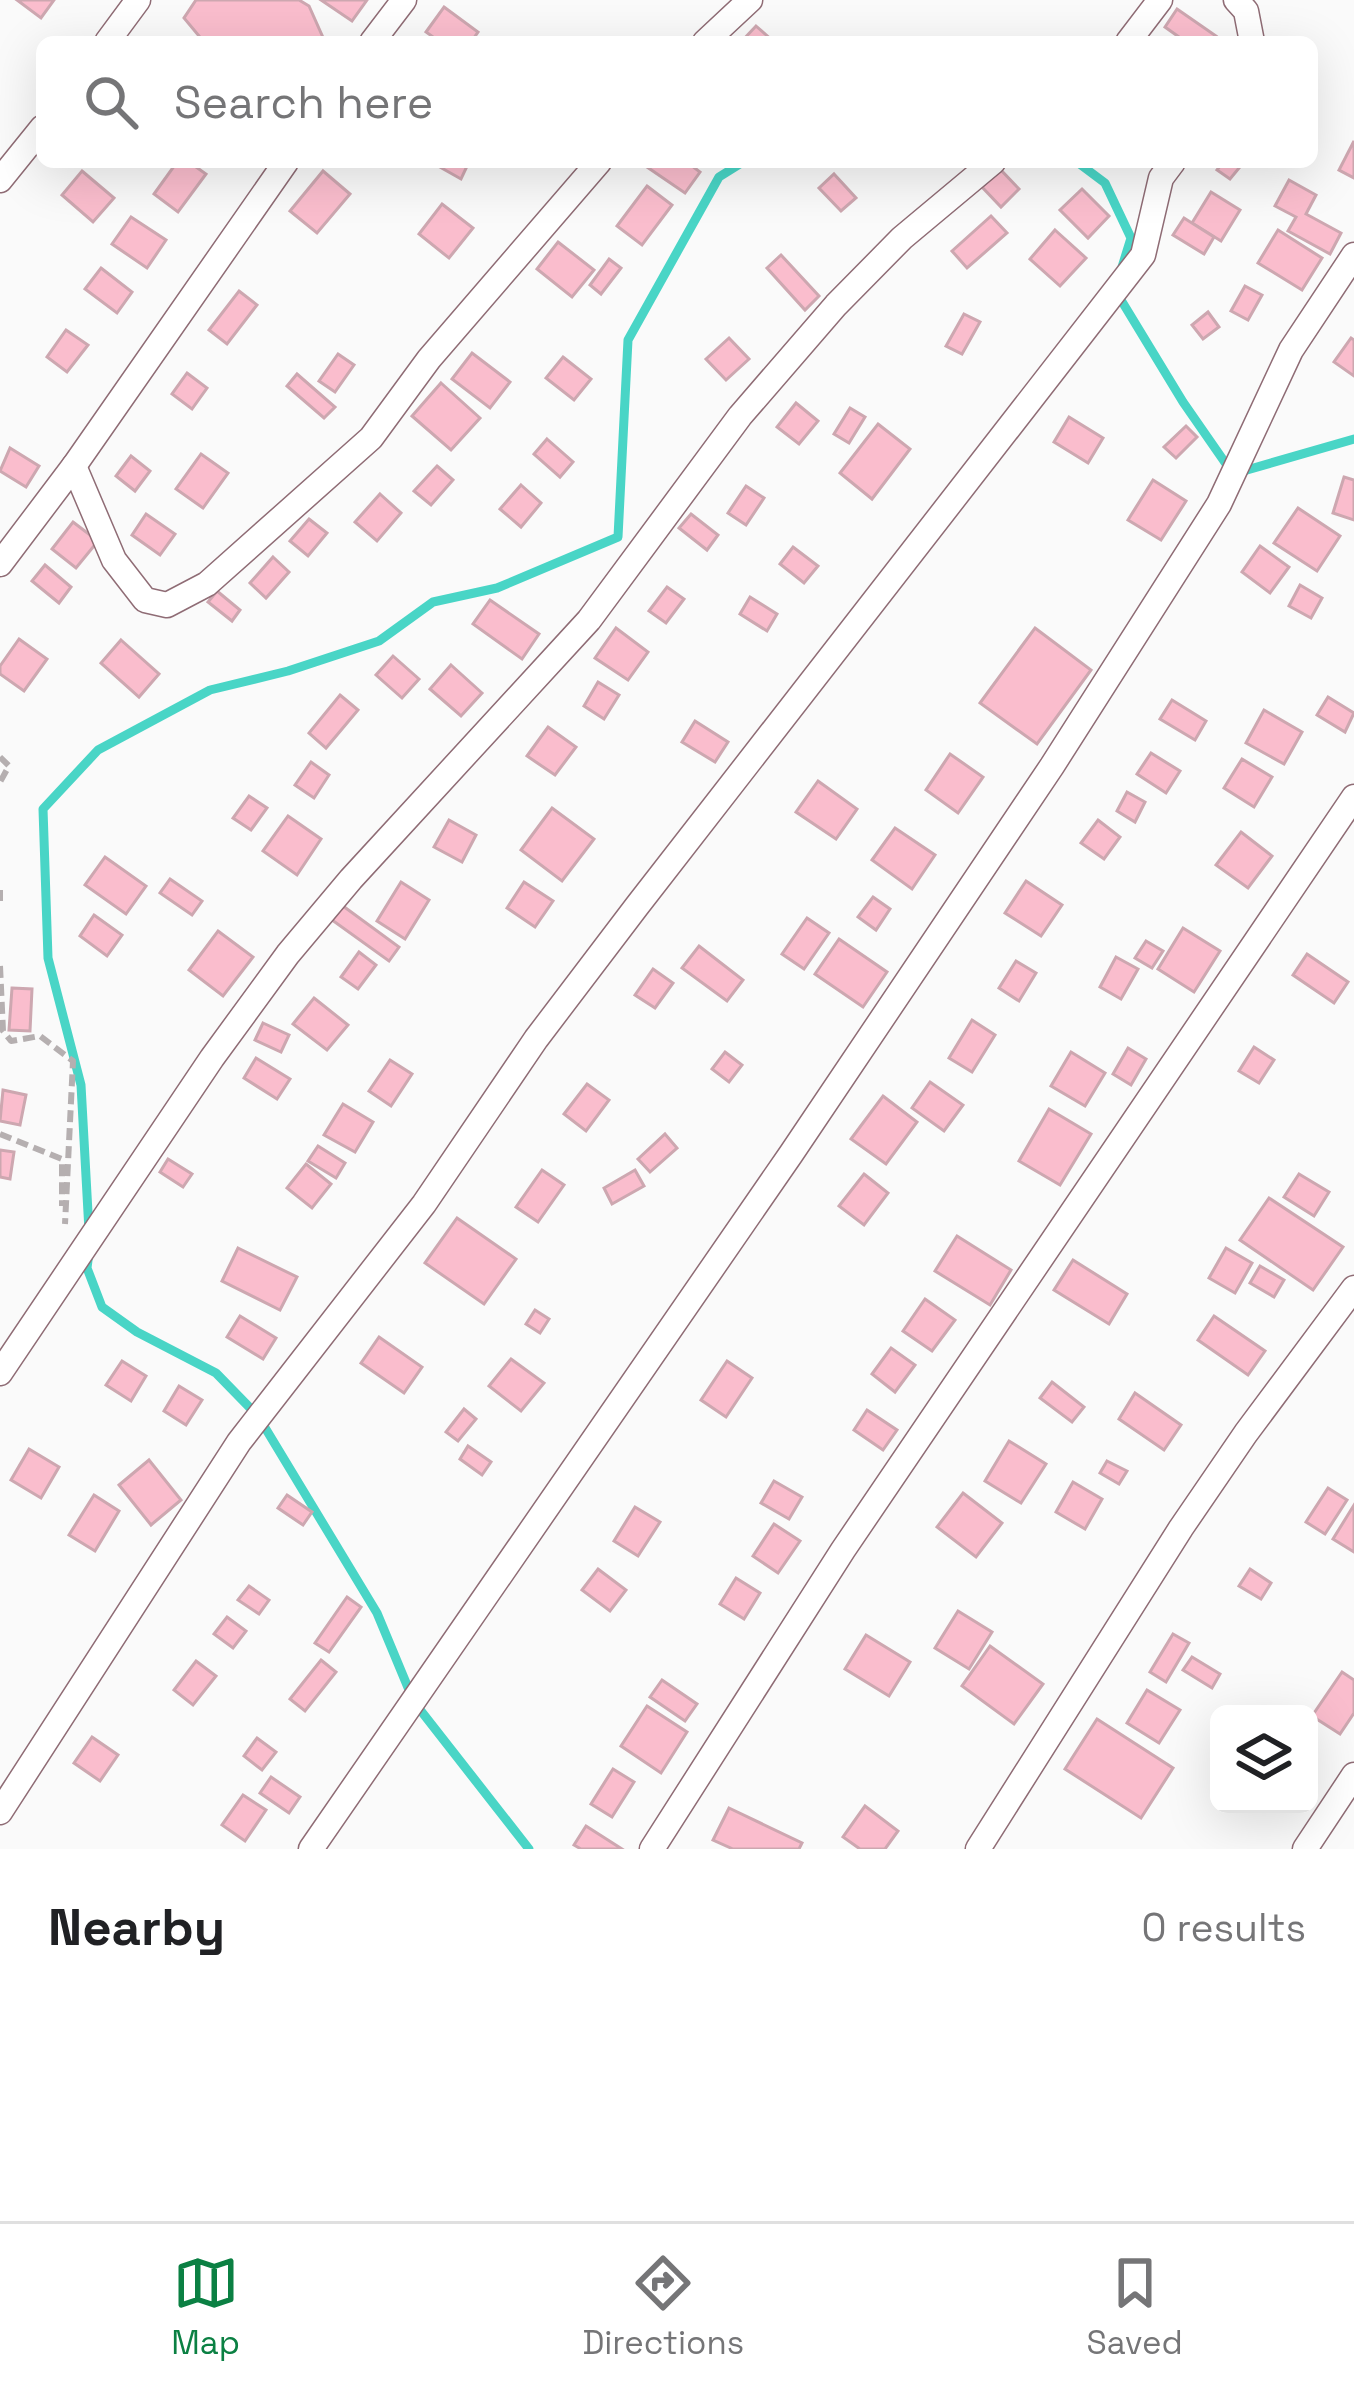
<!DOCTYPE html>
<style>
:root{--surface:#fff;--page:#f2f2f2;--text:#202124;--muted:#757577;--line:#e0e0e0;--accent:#0b8043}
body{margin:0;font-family:"Space Grotesk",sans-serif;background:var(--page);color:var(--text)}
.controls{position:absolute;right:36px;bottom:36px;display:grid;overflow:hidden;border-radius:18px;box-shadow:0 12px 48px #0002}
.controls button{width:108px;height:108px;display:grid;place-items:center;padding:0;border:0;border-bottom:3px solid var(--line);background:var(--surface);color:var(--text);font:60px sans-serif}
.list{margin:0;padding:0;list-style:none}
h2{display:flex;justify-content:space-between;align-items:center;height:156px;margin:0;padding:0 48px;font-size:51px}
h2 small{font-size:39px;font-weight:400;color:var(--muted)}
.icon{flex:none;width:66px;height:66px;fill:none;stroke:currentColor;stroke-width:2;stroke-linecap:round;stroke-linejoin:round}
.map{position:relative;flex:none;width:1354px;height:1849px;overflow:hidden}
.search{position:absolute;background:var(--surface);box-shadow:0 12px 48px #0002;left:36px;right:36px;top:36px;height:132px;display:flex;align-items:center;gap:30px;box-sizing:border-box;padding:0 42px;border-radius:18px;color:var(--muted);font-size:45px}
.sheet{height:372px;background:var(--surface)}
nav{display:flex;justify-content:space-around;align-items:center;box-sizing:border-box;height:168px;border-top:3px solid var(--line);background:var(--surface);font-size:33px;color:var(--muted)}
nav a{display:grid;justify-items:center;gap:6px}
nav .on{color:var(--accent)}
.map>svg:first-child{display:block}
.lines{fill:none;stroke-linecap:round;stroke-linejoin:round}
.stream{stroke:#49d5c6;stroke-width:9}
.building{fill:#fabdcd;stroke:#cda7b0;stroke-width:3}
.minor-casing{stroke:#8f6c75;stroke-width:27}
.path{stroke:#b5afb0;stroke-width:6;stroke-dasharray:12 6;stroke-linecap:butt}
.minor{stroke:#fff;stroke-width:24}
</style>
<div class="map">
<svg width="1354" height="1849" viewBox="0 0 1354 1849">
<rect width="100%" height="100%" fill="#fafafa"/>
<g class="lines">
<!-- stream -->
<g class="stream">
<path d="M1077,162L1105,183L1131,238L1122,267"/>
<path d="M1118,295L1183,402L1233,474L1354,439"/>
<path d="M89,1231L81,1085L48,958L43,809L98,750L210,690L288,671L379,641L433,602L497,588L618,537L628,340L719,177L743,162"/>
<path d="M89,1253L87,1268L102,1307L137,1332L216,1373L258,1416L377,1613L414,1702L529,1849"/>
</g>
</g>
<!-- building -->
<g class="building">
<path d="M17,0H54L41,18Z"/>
<path d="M196,0H299L309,6L325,42H204L184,18Z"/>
<path d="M321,0H367L352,21Z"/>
<path d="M444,7L478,32L471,42H440L426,32Z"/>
<path d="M1177,9L1216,36L1211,42H1186L1165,27Z"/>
<path d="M756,26L774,42H741Z"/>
<path d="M1354,141V178L1339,170Z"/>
<path d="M177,162H189L206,174L178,212L154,194Z"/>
<path d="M431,162H469L461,179Z"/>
<path d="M650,162H687L700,172L685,193L647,167Z"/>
<path d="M1223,162H1244L1230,179L1217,170Z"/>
<path d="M1000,169L1019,189L1001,207L982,187Z"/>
<path d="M82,171L114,198L93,222L62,195Z"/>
<path d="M323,171L350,194L317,233L290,211Z"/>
<path d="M834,174L856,198L841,211L819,188Z"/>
<path d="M1289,180L1316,195L1306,214L1341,233L1330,254L1288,231L1296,217L1275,206Z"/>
<path d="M647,186L672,205L642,245L617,226Z"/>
<path d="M1082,189L1109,216L1088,238L1060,210Z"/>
<path d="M1211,192L1240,210L1221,241L1192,223Z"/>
<path d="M442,204L473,228L449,258L419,234Z"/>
<path d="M991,216L1007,233L967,268L952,251Z"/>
<path d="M131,217L166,240L147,268L112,244Z"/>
<path d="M1184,218L1214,237L1204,254L1173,235Z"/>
<path d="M1055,230L1086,258L1060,286L1030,259Z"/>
<path d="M1278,230L1322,258L1302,290L1258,263Z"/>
<path d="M558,242L594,270L572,297L537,269Z"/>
<path d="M781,255L819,296L805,310L767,268Z"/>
<path d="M609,259L621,268L601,294L590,285Z"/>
<path d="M101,268L132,292L117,313L85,289Z"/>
<path d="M1245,286L1262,295L1248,320L1231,311Z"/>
<path d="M239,291L257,305L227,344L209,330Z"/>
<path d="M1208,312L1219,327L1203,339L1192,325Z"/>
<path d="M964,314L980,322L962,354L946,346Z"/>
<path d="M66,330L88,345L67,372L47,357Z"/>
<path d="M729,338L749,359L726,380L706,359Z"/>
<path d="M1351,338L1354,340V376L1334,362Z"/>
<path d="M472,353L510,382L490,408L452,379Z"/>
<path d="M338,354L354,365L335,392L319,381Z"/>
<path d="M563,357L591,379L574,400L546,378Z"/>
<path d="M187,373L207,388L192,409L172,394Z"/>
<path d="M297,374L335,407L324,418L287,386Z"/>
<path d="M441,383L480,418L451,450L412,416Z"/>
<path d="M796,403L818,421L799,444L777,427Z"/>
<path d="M850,408L865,417L849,443L834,434Z"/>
<path d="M1069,417L1103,438L1088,463L1054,442Z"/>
<path d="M878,424L910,449L872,499L840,473Z"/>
<path d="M1186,426L1197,437L1176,458L1164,447Z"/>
<path d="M547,439L573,462L560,477L534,454Z"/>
<path d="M10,448L39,466L26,487L0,471Z"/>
<path d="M201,454L228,473L203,508L176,489Z"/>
<path d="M131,456L150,471L135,491L116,476Z"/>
<path d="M437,466L453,480L431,505L414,491Z"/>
<path d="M1344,477L1354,480V520L1333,513Z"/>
<path d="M1153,480L1186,501L1161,540L1128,520Z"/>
<path d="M521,485L541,503L521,527L500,509Z"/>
<path d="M746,486L764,498L746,525L728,513Z"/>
<path d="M380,494L401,513L377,541L355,522Z"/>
<path d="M1298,508L1340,536L1317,571L1274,543Z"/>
<path d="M146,514L175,534L160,555L132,535Z"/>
<path d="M691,514L718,535L707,550L679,528Z"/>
<path d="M309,519L327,533L308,556L290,541Z"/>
<path d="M73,522L98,541L76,568L52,549Z"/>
<path d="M1260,546L1289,567L1270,593L1242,572Z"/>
<path d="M793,547L818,566L804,583L780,564Z"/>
<path d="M273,557L289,572L266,598L250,583Z"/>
<path d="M45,565L71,587L59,603L32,581Z"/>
<path d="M1300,585L1322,598L1311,618L1289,606Z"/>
<path d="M667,587L684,599L666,623L649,611Z"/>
<path d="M217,591L240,610L232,621L208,602Z"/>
<path d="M750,597L777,614L767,631L740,614Z"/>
<path d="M490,600L539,634L522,659L473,624Z"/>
<path d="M616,628L648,652L628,680L595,658Z"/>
<path d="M1035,628L1091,670L1037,744L980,703Z"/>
<path d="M19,639L47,659L24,691L0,674V666Z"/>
<path d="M121,640L159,674L139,697L101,663Z"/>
<path d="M393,656L419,679L402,698L376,675Z"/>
<path d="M451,665L482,693L461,716L430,689Z"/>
<path d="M598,682L619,695L604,719L584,706Z"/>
<path d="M340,695L358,710L326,748L309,733Z"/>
<path d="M1328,697L1354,713L1345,732L1317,715Z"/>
<path d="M1172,700L1206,721L1195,740L1160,719Z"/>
<path d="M1264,710L1302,732L1284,764L1246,743Z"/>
<path d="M695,721L728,742L715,762L682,742Z"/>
<path d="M548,727L576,747L555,775L527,756Z"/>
<path d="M1151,753L1180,771L1166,793L1137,774Z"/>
<path d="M950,754L983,777L958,813L926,790Z"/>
<path d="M1242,759L1272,777L1254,807L1224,788Z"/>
<path d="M311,762L329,775L314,798L295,785Z"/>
<path d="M818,781L857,809L836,839L796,812Z"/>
<path d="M1127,792L1145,802L1135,822L1117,811Z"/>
<path d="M249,796L267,808L251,830L233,818Z"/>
<path d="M552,808L594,839L562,881L521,850Z"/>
<path d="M288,816L321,839L297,875L263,851Z"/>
<path d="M449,820L476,835L462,862L434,847Z"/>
<path d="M1098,820L1120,837L1104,859L1081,843Z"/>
<path d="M895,828L935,855L912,889L872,860Z"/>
<path d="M1241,832L1272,856L1248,888L1216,865Z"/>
<path d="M105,857L146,886L126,914L85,885Z"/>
<path d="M170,879L202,901L192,915L160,893Z"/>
<path d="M1026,881L1062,905L1041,936L1005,913Z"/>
<path d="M401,882L429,900L405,939L377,921Z"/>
<path d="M524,882L553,901L535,927L507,908Z"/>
<path d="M873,897L890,909L876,930L858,917Z"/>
<path d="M343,906L399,947L389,961L332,920Z"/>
<path d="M94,915L122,935L107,956L80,936Z"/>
<path d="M807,918L829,933L804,969L782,954Z"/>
<path d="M1183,928L1220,951L1194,992L1158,969Z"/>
<path d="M218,931L253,957L223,996L189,970Z"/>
<path d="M839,939L887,972L863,1007L815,974Z"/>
<path d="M1146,941L1163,951L1152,968L1135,958Z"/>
<path d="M699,946L743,980L727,1001L682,968Z"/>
<path d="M359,952L376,965L358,989L341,977Z"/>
<path d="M1307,954L1348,982L1334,1003L1293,975Z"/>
<path d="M1116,957L1138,969L1121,999L1100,987Z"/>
<path d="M1016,961L1036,973L1019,1001L999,988Z"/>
<path d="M653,969L673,983L655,1008L635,995Z"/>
<path d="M12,988L32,989L30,1031L9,1030Z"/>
<path d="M314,998L348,1025L327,1050L293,1024Z"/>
<path d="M972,1020L995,1035L972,1072L949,1058Z"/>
<path d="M263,1023L289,1035L281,1052L255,1040Z"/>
<path d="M1254,1047L1274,1060L1259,1083L1239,1071Z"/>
<path d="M1128,1048L1146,1059L1131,1085L1113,1074Z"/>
<path d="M725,1052L742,1065L729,1082L712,1069Z"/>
<path d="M1071,1052L1105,1073L1085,1106L1051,1086Z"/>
<path d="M256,1058L290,1079L277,1099L244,1078Z"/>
<path d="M390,1060L412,1074L391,1106L369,1091Z"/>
<path d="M930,1082L963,1105L944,1131L912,1108Z"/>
<path d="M587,1084L609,1100L586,1131L564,1114Z"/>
<path d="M3,1090L26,1095L20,1125L0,1121Z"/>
<path d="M883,1096L917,1122L886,1164L851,1139Z"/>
<path d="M343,1104L373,1122L355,1152L324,1135Z"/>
<path d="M1049,1109L1091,1134L1060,1185L1019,1161Z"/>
<path d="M665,1134L677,1148L650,1172L638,1159Z"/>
<path d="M318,1146L345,1163L336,1178L308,1161Z"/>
<path d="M0,1150L14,1152L10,1179L0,1177Z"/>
<path d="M168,1159L192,1174L183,1187L160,1172Z"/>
<path d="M306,1164L331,1184L312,1208L287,1188Z"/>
<path d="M542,1170L564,1185L538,1222L516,1207Z"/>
<path d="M635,1170L644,1186L612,1204L604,1188Z"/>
<path d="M864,1174L888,1193L864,1225L839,1206Z"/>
<path d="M1299,1174L1329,1192L1314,1216L1284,1197Z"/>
<path d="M1269,1198L1343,1247L1313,1290L1240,1240Z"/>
<path d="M457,1218L516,1259L484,1304L425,1263Z"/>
<path d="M957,1236L1011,1270L990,1305L935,1271Z"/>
<path d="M238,1248L297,1277L280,1310L222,1281Z"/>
<path d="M1226,1248L1252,1263L1235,1293L1209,1278Z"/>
<path d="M1073,1260L1127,1294L1109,1324L1054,1290Z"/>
<path d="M1260,1266L1284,1280L1274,1297L1250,1283Z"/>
<path d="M925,1299L955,1320L932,1351L903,1331Z"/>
<path d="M535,1310L549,1319L540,1333L526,1324Z"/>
<path d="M240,1316L276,1338L263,1359L227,1337Z"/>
<path d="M1214,1316L1265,1351L1248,1375L1198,1340Z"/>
<path d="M379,1337L422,1367L404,1393L361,1363Z"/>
<path d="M891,1348L915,1365L895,1392L872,1374Z"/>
<path d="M511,1359L544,1383L521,1411L489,1386Z"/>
<path d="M122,1361L146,1376L131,1401L106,1385Z"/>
<path d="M727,1361L752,1378L726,1417L701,1400Z"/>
<path d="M1052,1382L1084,1407L1072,1422L1040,1398Z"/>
<path d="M179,1386L202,1400L186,1425L164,1411Z"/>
<path d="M1135,1393L1181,1425L1164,1450L1119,1419Z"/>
<path d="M464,1409L476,1419L458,1441L446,1432Z"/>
<path d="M867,1410L897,1430L883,1450L854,1430Z"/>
<path d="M1009,1441L1046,1464L1021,1503L985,1481Z"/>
<path d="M468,1446L491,1462L482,1475L460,1459Z"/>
<path d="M29,1449L59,1467L41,1498L11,1480Z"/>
<path d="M149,1460L181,1500L151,1525L119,1485Z"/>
<path d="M1107,1461L1127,1471L1119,1484L1100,1473Z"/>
<path d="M774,1481L802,1497L789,1519L761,1503Z"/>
<path d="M1073,1482L1102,1499L1085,1529L1056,1512Z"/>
<path d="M1328,1488L1347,1500L1325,1534L1306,1522Z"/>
<path d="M963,1493L1002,1523L976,1557L937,1527Z"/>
<path d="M94,1495L119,1511L95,1551L69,1535Z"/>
<path d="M287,1495L312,1512L303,1525L278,1508Z"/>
<path d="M1354,1505V1552L1333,1539Z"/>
<path d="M635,1507L660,1522L638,1556L614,1541Z"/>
<path d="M774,1524L800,1541L778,1573L753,1556Z"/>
<path d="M598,1569L626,1590L610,1611L582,1590Z"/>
<path d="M1250,1569L1271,1583L1261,1599L1239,1586Z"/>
<path d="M736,1578L760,1593L744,1619L720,1604Z"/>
<path d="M249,1586L269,1600L259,1614L238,1600Z"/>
<path d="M347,1597L361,1607L329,1652L315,1643Z"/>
<path d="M958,1611L992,1632L969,1669L935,1648Z"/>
<path d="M227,1617L246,1631L233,1648L214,1634Z"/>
<path d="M1173,1634L1189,1643L1166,1682L1150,1672Z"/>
<path d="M866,1635L910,1662L889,1696L845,1669Z"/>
<path d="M990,1646L1043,1684L1014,1724L962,1686Z"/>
<path d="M1192,1657L1220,1674L1212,1688L1183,1670Z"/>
<path d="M321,1660L336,1672L305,1711L290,1699Z"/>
<path d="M196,1661L216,1676L193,1705L174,1690Z"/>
<path d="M1342,1672L1354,1680V1713L1340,1734L1312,1716Z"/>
<path d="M662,1680L697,1704L685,1721L650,1697Z"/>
<path d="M1147,1690L1180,1710L1159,1743L1127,1723Z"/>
<path d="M647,1706L687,1732L661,1773L621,1746Z"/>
<path d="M1097,1719L1173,1768L1141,1818L1065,1769Z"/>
<path d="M92,1737L118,1755L100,1781L74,1763Z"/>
<path d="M257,1738L276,1752L262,1770L244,1756Z"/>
<path d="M613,1769L634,1782L612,1817L591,1804Z"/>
<path d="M271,1777L300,1797L289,1813L260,1793Z"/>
<path d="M243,1795L266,1810L245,1841L222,1825Z"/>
<path d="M865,1806L898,1831L885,1849H860L843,1837Z"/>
<path d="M729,1808L802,1843L799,1849H733L713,1840Z"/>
<path d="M586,1826L622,1849H581L574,1845Z"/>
</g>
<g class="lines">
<defs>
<g id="minor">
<path d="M1236,0L1246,11L1252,42"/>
<path d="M107,42L138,0"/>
<path d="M372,42L404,0"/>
<path d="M705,42L750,0"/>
<path d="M1128,42L1160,0"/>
<path d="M0,180L42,128"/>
<path d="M74,466L114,560L145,600L167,605L207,584L371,438L429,359L599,162"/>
<path d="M0,564L74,466L286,162"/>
<path d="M0,1373L212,1058L288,954L351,879L589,620L740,416L836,305L902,238L993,162"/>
<path d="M0,1812L239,1442L424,1204L536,1039L637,906L1143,255L1161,178L1173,162"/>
<path d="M311,1849L791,1154L1052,766L1219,504L1291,350L1354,255"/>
<path d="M652,1849L843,1550L1354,797"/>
<path d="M978,1849L1181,1528L1246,1433L1354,1288"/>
<path d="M1305,1849L1354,1775"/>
</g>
</defs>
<!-- minor casing -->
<use href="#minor" class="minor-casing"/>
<!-- path -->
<g class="path">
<path d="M0,757L9,766L0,782"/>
<path d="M0,890V901"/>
<path d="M0,966L3,1031L11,1041L40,1036L73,1061L65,1224"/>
<path d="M0,1134L62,1159V1206"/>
</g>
<!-- minor -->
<use href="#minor" class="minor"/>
</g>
</svg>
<div class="controls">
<button><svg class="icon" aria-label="layers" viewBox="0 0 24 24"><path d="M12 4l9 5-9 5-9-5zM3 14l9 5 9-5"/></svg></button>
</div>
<div class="search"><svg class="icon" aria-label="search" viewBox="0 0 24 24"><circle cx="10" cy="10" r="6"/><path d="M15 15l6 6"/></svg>Search here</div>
</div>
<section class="sheet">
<h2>Nearby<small>0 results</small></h2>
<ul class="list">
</ul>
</section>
<nav>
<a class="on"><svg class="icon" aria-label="map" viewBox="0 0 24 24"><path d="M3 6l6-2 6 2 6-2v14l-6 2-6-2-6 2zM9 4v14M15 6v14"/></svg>Map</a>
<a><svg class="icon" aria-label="directions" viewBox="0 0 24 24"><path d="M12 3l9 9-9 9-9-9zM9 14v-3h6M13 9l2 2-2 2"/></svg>Directions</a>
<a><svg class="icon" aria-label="saved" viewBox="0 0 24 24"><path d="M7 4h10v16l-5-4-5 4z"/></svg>Saved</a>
</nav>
